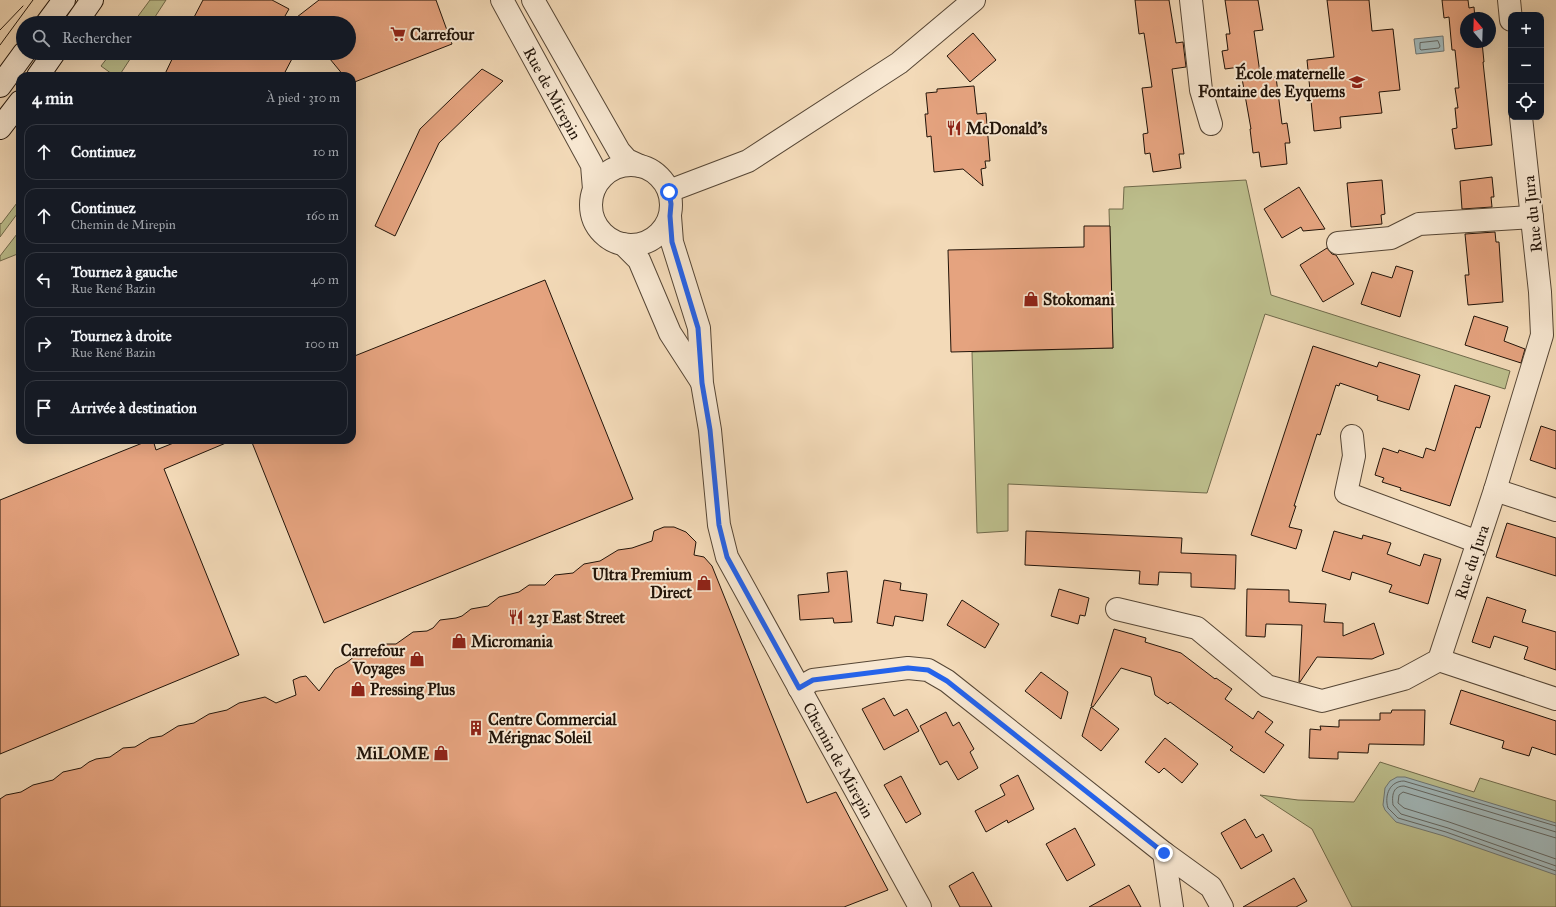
<!DOCTYPE html>
<html lang="fr">
<meta charset="utf-8">
<style>
:root{--surface:#171b24;--page:#242831;--text:#f1f3f6;--muted:#9ea1a6;--line:#363941}
body{margin:0;font-family:"IM FELL Great Primer",serif;background:var(--page);color:var(--text)}
.controls{position:absolute;right:12px;top:12px;display:grid;overflow:hidden;border-radius:8px;box-shadow:0 4px 16px #0002}
.controls button{width:36px;height:36px;display:grid;place-items:center;padding:0;border:0;border-bottom:1px solid var(--line);background:var(--surface);color:var(--text);font:20px sans-serif}
.compass{position:absolute;left:1460px;top:12px;width:36px;height:36px;border-radius:50%;background:var(--surface);box-shadow:0 4px 16px #0002;rotate:341deg}
.stop{position:absolute;width:12px;height:12px;margin:-9px;border:3px solid #2563eb;border-radius:50%;background:#fff}
.stop.end{background:#2563eb;border-color:#fff;box-shadow:0 1px 4px #0008}
.list{margin:0;padding:0;list-style:none}
h2{display:flex;justify-content:space-between;align-items:center;height:52px;margin:0;padding:0 16px;font-size:17px}
h2 small{font-size:13px;font-weight:400;color:var(--muted)}
.list li{display:grid;grid-template-columns:26px 1fr auto;gap:12px;align-items:center;box-sizing:border-box;height:56px;margin:0 8px 8px;padding:0 8px;border:1px solid var(--line);border-radius:12px}
.list b{display:block;font-size:15px;white-space:nowrap}
.list p{margin:0;font-size:13px;white-space:nowrap;color:var(--muted)}
.list em{font-size:13px;font-style:normal;color:var(--muted)}
.icon{flex:none;width:22px;height:22px;fill:none;stroke:currentColor;stroke-width:2;stroke-linecap:round;stroke-linejoin:round}
.map{position:relative;flex:none;width:1556px;height:907px;overflow:hidden}
.search{position:absolute;background:var(--surface);box-shadow:0 4px 16px #0002;left:16px;top:16px;width:340px;height:44px;display:flex;align-items:center;gap:10px;box-sizing:border-box;padding:0 14px;border-radius:22px;color:var(--muted);font-size:15px}
.panel{position:absolute;background:var(--surface);box-shadow:0 4px 16px #0002;left:16px;top:72px;width:340px;height:372px;border-radius:12px}
.map>svg:first-child{display:block}
.green{fill:#bdbf8d;stroke:#706a4b}
.water{fill:#a1b8ba;stroke:#6e7673}
.lines{fill:none;stroke-linecap:round;stroke-linejoin:round}
.shore{stroke:#626662;stroke-width:1}
.building{fill:#e5a37f;stroke:#221409}
.street-casing{stroke:#564635;stroke-width:24}
.secondary-casing{stroke:#221409;stroke-width:24}
.street{stroke:#f7e7d1;stroke-width:22}
.secondary{stroke:#f7e7d1;stroke-width:22}
.tram{stroke:#221409;stroke-width:1}
.route{stroke:#2563eb;stroke-width:5}
.labels{text-anchor:middle;stroke-width:4;stroke-linejoin:round;paint-order:stroke}
.poi-label{font-size:16px;font-weight:bold;fill:#221409;stroke:#f7e7d1;text-anchor:start}
.street-label{font-size:16px;fill:#221409;stroke:#f7e7d1}
</style>
<div class="map">
<svg width="1556" height="907" viewBox="0 0 1556 907">
<rect width="100%" height="100%" fill="#f3dab8"/>
<filter id="stains"><feTurbulence type="fractalNoise" baseFrequency=".005" numOctaves="4"/><feColorMatrix values="0 0 0 0 .2 0 0 0 0 .09 0 0 0 0 .02 0 0 0 .5 -.17"/></filter>
<radialGradient id="worn" r=".72"><stop offset=".6" stop-color="#630" stop-opacity="0"/><stop offset="1" stop-color="#630" stop-opacity=".3"/></radialGradient>
<!-- green -->
<g class="green">
<path d="M150,0H166L151,23H133Z"/>
<path d="M111,53H134L119,76H111L112,74L101,66Z"/>
<path d="M1246,180L1271,295L1510,371L1505,389L1265,314L1207,493L1008,484V531L977,533L972,352L1113,348L1109,209H1123L1124,187Z"/>
<path d="M20,199V210L0,237V223L1,224Z"/>
<path d="M17,234L20,243V253L0,261V256Z"/>
<path d="M1380,762L1474,792L1480,778L1556,801V907H1352L1312,829L1260,795L1298,800L1354,802Z"/>
</g>
<!-- water -->
<g class="water">
<path d="M1443,36L1444,51L1416,54L1414,39Z"/>
<path d="M1397,777H1405L1556,823V875L1444,836L1396,822L1385,810L1383,805L1385,788L1390,781Z"/>
</g>
<g class="lines">
<!-- shore -->
<g class="shore">
<path d="M1438,41L1440,46L1439,48L1421,50L1420,49V43Z"/>
<path d="M1556,826L1404,781C1390,781 1384,795 1388,808L1398,818L1446,832L1556,871"/>
<path d="M1556,832L1404,786C1392,786 1392,797 1393,805L1401,814L1448,828L1556,866"/>
<path d="M1556,838L1403,792L1399,795L1398,803L1404,808L1449,822L1556,859"/>
</g>
</g>
<!-- building -->
<g class="building">
<path d="M203,0H272L289,9L281,23H191Z"/>
<path d="M319,0H436L452,44L352,83V76H344L325,53H349V23H301L297,17Z"/>
<path d="M1135,0H1169L1176,43L1183,42L1186,67L1172,69L1184,154H1179L1181,168L1153,172L1150,153L1145,154L1143,134L1148,133L1142,88L1152,87L1144,33L1139,34Z"/>
<path d="M1225,0H1258L1263,30L1254,31L1261,80L1276,77L1282,124L1287,123L1290,143H1285L1287,164L1261,167L1259,152L1253,153L1250,129H1251L1240,67L1225,69L1222,51L1228,50L1226,34H1230Z"/>
<path d="M1327,0H1369L1372,31L1393,29L1400,90L1379,92L1382,113L1340,117L1341,128L1314,131L1307,60L1334,57Z"/>
<path d="M1442,0H1468L1469,8L1474,7L1475,18H1466V42H1482L1484,62H1483L1492,145L1455,149L1452,129L1457,128L1455,108H1458L1455,88H1459L1455,50H1452L1449,17L1444,18Z"/>
<path d="M973,33L996,60L970,82L947,56Z"/>
<path d="M175,53H295L283,76H164Z"/>
<path d="M482,69L503,81L439,143L395,236L375,226L420,129Z"/>
<path d="M974,86L977,114L986,113L990,161H985L986,168L981,169L983,186L963,169L934,172L931,136L927,137L925,114H928L926,93L937,92V89Z"/>
<path d="M1492,177L1494,197H1491L1492,207L1462,209L1460,181Z"/>
<path d="M1382,180L1385,214L1381,215L1382,224L1351,227L1347,183Z"/>
<path d="M1299,187L1325,229L1303,231L1301,227L1282,238L1264,209Z"/>
<path d="M1084,226H1110L1113,348L951,352L948,250L1084,247Z"/>
<path d="M1495,232L1496,242H1499L1503,302L1468,305L1465,275H1469L1465,234Z"/>
<path d="M1327,248L1332,254L1336,255L1354,284L1323,302L1300,265Z"/>
<path d="M1396,266L1413,271L1400,317L1361,304L1372,272L1392,278Z"/>
<path d="M545,280L633,499L324,623L251,440H352V357Z"/>
<path d="M1474,316L1508,327L1504,341L1525,349L1521,363L1465,345Z"/>
<path d="M1313,346L1377,367L1379,362L1420,375L1409,410L1377,400L1378,396L1340,383L1339,386L1336,385L1320,435L1317,434L1294,506H1296L1289,527L1302,530L1296,549L1251,535Z"/>
<path d="M1455,385L1490,396L1480,428L1476,427L1450,506L1400,490L1401,488L1382,482L1384,478L1375,475L1383,448L1398,453L1399,450L1423,458L1426,448L1435,451Z"/>
<path d="M1541,426L1556,431V469L1530,460Z"/>
<path d="M150,440H153L156,450L181,440H233L164,469L239,655L0,754V500Z"/>
<path d="M1507,523L1556,538V576L1496,557Z"/>
<path d="M664,527H674L686,532L696,542L694,555L704,557L712,566L807,803L836,792L888,890L844,907H0V799L6,795L21,792L33,785L53,780L63,772L81,768L89,762L96,759L110,757L123,748L135,747L150,738L162,736L178,726L194,723L209,714L227,710L239,703L265,697L276,703L296,695L293,680L300,677L306,676L319,691L335,669L346,663L355,656L371,655L384,644H396L413,632L427,631L433,628L440,620L456,618L462,616L471,609L488,606L499,597L519,592L529,585H545L555,575L573,573L584,564L600,561L618,550L632,548L652,541L654,531Z"/>
<path d="M1026,531L1182,538L1181,553L1236,555L1235,589L1191,587V573L1159,572L1158,585L1139,584L1140,571L1025,565Z"/>
<path d="M1334,531L1362,539L1363,535L1391,543L1387,554L1420,566L1424,554L1441,559L1428,604L1389,592L1392,585L1352,572L1350,580L1322,571Z"/>
<path d="M847,571L852,622L834,623L833,618L800,620L798,595L829,592L827,573Z"/>
<path d="M884,580L901,583L900,590L927,594L923,621L895,616L893,626L877,623Z"/>
<path d="M1059,589L1089,598L1085,616L1080,615L1078,624L1051,616Z"/>
<path d="M1247,589L1289,590V602L1326,604L1324,622L1343,623V636L1374,623L1384,654L1372,659L1317,657L1300,682H1299L1302,625L1266,624L1265,637L1246,636Z"/>
<path d="M1487,597L1526,610L1522,622L1556,632V670L1524,659L1528,647L1494,636L1490,648L1472,642Z"/>
<path d="M962,600L999,624L985,648L947,625Z"/>
<path d="M1114,629L1146,638L1145,642L1181,653L1215,679L1216,678L1232,689L1225,699L1253,719L1258,711L1273,722L1265,732L1284,745L1264,773L1230,750L1233,747L1170,702L1168,704L1155,695L1151,677L1121,668L1093,707L1091,706Z"/>
<path d="M1041,672L1068,692L1061,719L1025,691Z"/>
<path d="M1461,690L1556,721V755L1532,747L1529,756L1502,748L1504,741L1450,724Z"/>
<path d="M884,698L894,716L907,709L919,731L884,750L862,709Z"/>
<path d="M1091,707L1119,729L1101,751L1082,736Z"/>
<path d="M1392,710H1425L1424,745L1369,744L1368,753L1338,752V759L1309,758L1310,729L1321,730L1320,726L1339,727V720H1380V713H1391Z"/>
<path d="M946,712L953,726L959,722L974,749L970,752L978,768L958,780L947,761L940,765L920,726Z"/>
<path d="M1165,738L1198,764L1182,783L1164,768L1159,773L1145,762Z"/>
<path d="M1018,775L1034,809L1008,823L1007,820L986,832L975,811L1005,795L1000,785Z"/>
<path d="M901,776L921,814L906,823L884,785Z"/>
<path d="M1245,819L1256,838L1263,834L1272,851L1241,869L1221,833Z"/>
<path d="M1075,828L1095,865L1067,881L1046,844Z"/>
<path d="M973,872L992,907H960L949,886Z"/>
<path d="M1294,878L1307,901L1296,907H1243Z"/>
<path d="M1129,885L1141,907H1089Z"/>
</g>
<g class="lines">
<defs>
<g id="street">
<path id="s1" d="M502,0L592,165L594,189"/>
<path d="M533,0L619,151L627,160L640,166"/>
<path d="M1191,0L1201,90L1211,124"/>
<path d="M1509,0L1511,20"/>
<circle cx="631" cy="205" r="40"/>
<path d="M669,191L748,161L899,63L974,0"/>
<path id="s2" d="M670,216L672,242L699,328L702,383L710,430L719,525L727,557L920,907"/>
<path d="M1338,243L1391,238L1419,224L1532,217"/>
<path d="M623,244L639,260L670,333L701,381"/>
<path d="M1352,436L1354,456L1346,493L1478,542"/>
<path d="M1495,490L1556,510"/>
<path id="s3" d="M1117,609L1197,628L1267,686L1322,701L1404,679L1439,660L1495,490L1542,335L1540,292L1521,117"/>
<path d="M1439,660L1556,699"/>
<path d="M799,688L813,680L908,668L928,670L947,681L1164,853L1211,887L1222,907"/>
<path d="M1164,853L1172,907"/>
</g>
<g id="secondary">
<path d="M47,23L64,0"/>
<path d="M76,23L92,0"/>
<path d="M38,76L54,53"/>
<path d="M0,86L24,53"/>
<path d="M0,128L20,102"/>
</g>
</defs>
<!-- street casing -->
<use href="#street" class="street-casing"/>
<!-- secondary casing -->
<use href="#secondary" class="secondary-casing"/>
<!-- street -->
<use href="#street" class="street"/>
<!-- secondary -->
<use href="#secondary" class="secondary"/>
<!-- tram -->
<g class="tram">
<path d="M0,30L23,6"/>
<path d="M0,45L33,0"/>
</g>
</g>
<g class="lines">
<!-- route -->
<path class="route" d="M669,192L671,204L670,216L672,242L698,328L702,383L710,430L719,525L727,557L799,688L813,680L908,668L928,670L947,681L1164,853"/>
</g>
<!-- icons -->
<defs>
<symbol id="supermarket-bare" viewBox="-9 -9 18 18"><path d="M-6-5.5h2.5l.6 2H6L4.5 2H-2.5L-4.4-4H-6ZM-1.5 3.2a1.3 1.3 0 1 0 .1 0ZM3 3.2a1.3 1.3 0 1 0 .1 0Z" fill="#8f2418" stroke="#f7e7d1" stroke-width="2.5" paint-order="stroke"/></symbol>
<symbol id="school-bare" viewBox="-9 -9 18 18"><path d="M0-5L7-2L0 1L-7-2ZM-4 1L0 2.5L4 1V4Q0 6-4 4Z" fill="#8f2418" stroke="#f7e7d1" stroke-width="2.5" paint-order="stroke"/></symbol>
<symbol id="restaurant-bare" viewBox="-9 -9 18 18"><path d="M-5-6h1v4h1v-4h1v4h1v-4h1v5L-1.5 .5V6h-2V.5L-5-1ZM5-6V6H3V1.5H1.5Q1.5-4 5-6Z" fill="#8f2418" stroke="#f7e7d1" stroke-width="2.5" paint-order="stroke"/></symbol>
<symbol id="shop-bare" viewBox="-9 -9 18 18"><path d="M-5-2.5h2.3a2.7 3.5 0 0 1 5.4 0H5L5.5 6h-11ZM-1.5-2.5h3a1.5 2.3 0 0 0-3 0Z" fill="#8f2418" stroke="#f7e7d1" stroke-width="2.5" paint-order="stroke"/></symbol>
<symbol id="building-bare" viewBox="-9 -9 18 18"><path d="M-4-6H4V6H1V3H-1V6H-4ZM-2.5-4.3h1.7v1.8h-1.7ZM.8-4.3h1.7v1.8H.8ZM-2.5-1h1.7V.8h-1.7ZM.8-1h1.7V.8H.8Z" fill="#8f2418" stroke="#f7e7d1" stroke-width="2.5" paint-order="stroke"/></symbol>
</defs>
<g fill-rule="evenodd">
<use href="#supermarket-bare" x="387" y="23" width="22" height="22"/>
<use href="#school-bare" x="1346" y="71" width="22" height="22"/>
<use href="#restaurant-bare" x="943" y="117" width="22" height="22"/>
<use href="#shop-bare" x="1020" y="288" width="22" height="22"/>
<use href="#shop-bare" x="693" y="572" width="22" height="22"/>
<use href="#restaurant-bare" x="505" y="606" width="22" height="22"/>
<use href="#shop-bare" x="448" y="630" width="22" height="22"/>
<use href="#shop-bare" x="406" y="648" width="22" height="22"/>
<use href="#shop-bare" x="347" y="678" width="22" height="22"/>
<use href="#building-bare" x="465" y="717" width="22" height="22"/>
<use href="#shop-bare" x="430" y="742" width="22" height="22"/>
</g>
<g class="labels">
<!-- poi labels -->
<g class="poi-label">
<text x="410" y="40">Carrefour</text>
<text x="1345" y="79" text-anchor="end">École maternelle<tspan x="1345" dy="18">Fontaine des Eyquems</tspan></text>
<text x="966" y="134">McDonald's</text>
<text x="1043" y="305">Stokomani</text>
<text x="692" y="580" text-anchor="end">Ultra Premium<tspan x="692" dy="18">Direct</tspan></text>
<text x="528" y="623">231 East Street</text>
<text x="471" y="647">Micromania</text>
<text x="405" y="656" text-anchor="end">Carrefour<tspan x="405" dy="18">Voyages</tspan></text>
<text x="370" y="695">Pressing Plus</text>
<text x="488" y="725">Centre Commercial<tspan x="488" dy="18">Mérignac Soleil</tspan></text>
<text x="429" y="759" text-anchor="end">MiLOME</text>
</g>
<!-- street labels -->
<g class="street-label">
<text dy="6" stroke="none"><textPath href="#s1" startOffset="106">Rue de Mirepin</textPath></text>
<text transform="translate(1532 214) rotate(-96)" y="6">Rue du Jura</text>
<text dy="6" stroke="none"><textPath href="#s3" startOffset="458">Rue du Jura</textPath></text>
<text dy="6" stroke="none"><textPath href="#s2" startOffset="579">Chemin de Mirepin</textPath></text>
</g>
</g>
<rect width="100%" height="100%" filter="url(#stains)"/>
<rect width="100%" height="100%" fill="url(#worn)"/>
</svg>
<div class="controls">
<button>+</button>
<button>−</button>
<button><svg class="icon" aria-label="locate" viewBox="0 0 24 24"><circle cx="12" cy="12" r="6"/><path d="M12 2v4M12 18v4M2 12h4M18 12h4"/></svg></button>
</div>
<svg class="compass" viewBox="-18 -18 36 36"><path d="M0-13l5 13h-10z" fill="#e53935"/><path d="M0 13l5-13h-10z" fill="#9ea1a6"/></svg>
<div class="stop" style="left:669px;top:192px"></div>
<div class="stop end" style="left:1164px;top:853px"></div>
<div class="search"><svg class="icon" aria-label="search" viewBox="0 0 24 24"><circle cx="10" cy="10" r="6"/><path d="M15 15l6 6"/></svg>Rechercher</div>
<section class="panel">
<h2>4 min<small>À pied · 310 m</small></h2>
<ul class="list">
<li><svg class="icon" aria-label="ahead" viewBox="0 0 24 24"><path d="M12 20V5M6 11l6-6 6 6"/></svg><div><b>Continuez</b></div><em>10 m</em></li>
<li><svg class="icon" aria-label="ahead" viewBox="0 0 24 24"><path d="M12 20V5M6 11l6-6 6 6"/></svg><div><b>Continuez</b><p>Chemin de Mirepin</p></div><em>160 m</em></li>
<li><svg class="icon" aria-label="left" viewBox="0 0 24 24"><path d="M17 20v-9H6M10 6l-5 5 5 5"/></svg><div><b>Tournez à gauche</b><p>Rue René Bazin</p></div><em>40 m</em></li>
<li><svg class="icon" aria-label="right" viewBox="0 0 24 24"><path d="M7 20v-9h11M14 6l5 5-5 5"/></svg><div><b>Tournez à droite</b><p>Rue René Bazin</p></div><em>100 m</em></li>
<li><svg class="icon" aria-label="arrive" viewBox="0 0 24 24"><path d="M6 21V4h12l-3 4 3 4H6"/></svg><div><b>Arrivée à destination</b></div></li>
</ul>
</section>
</div>
